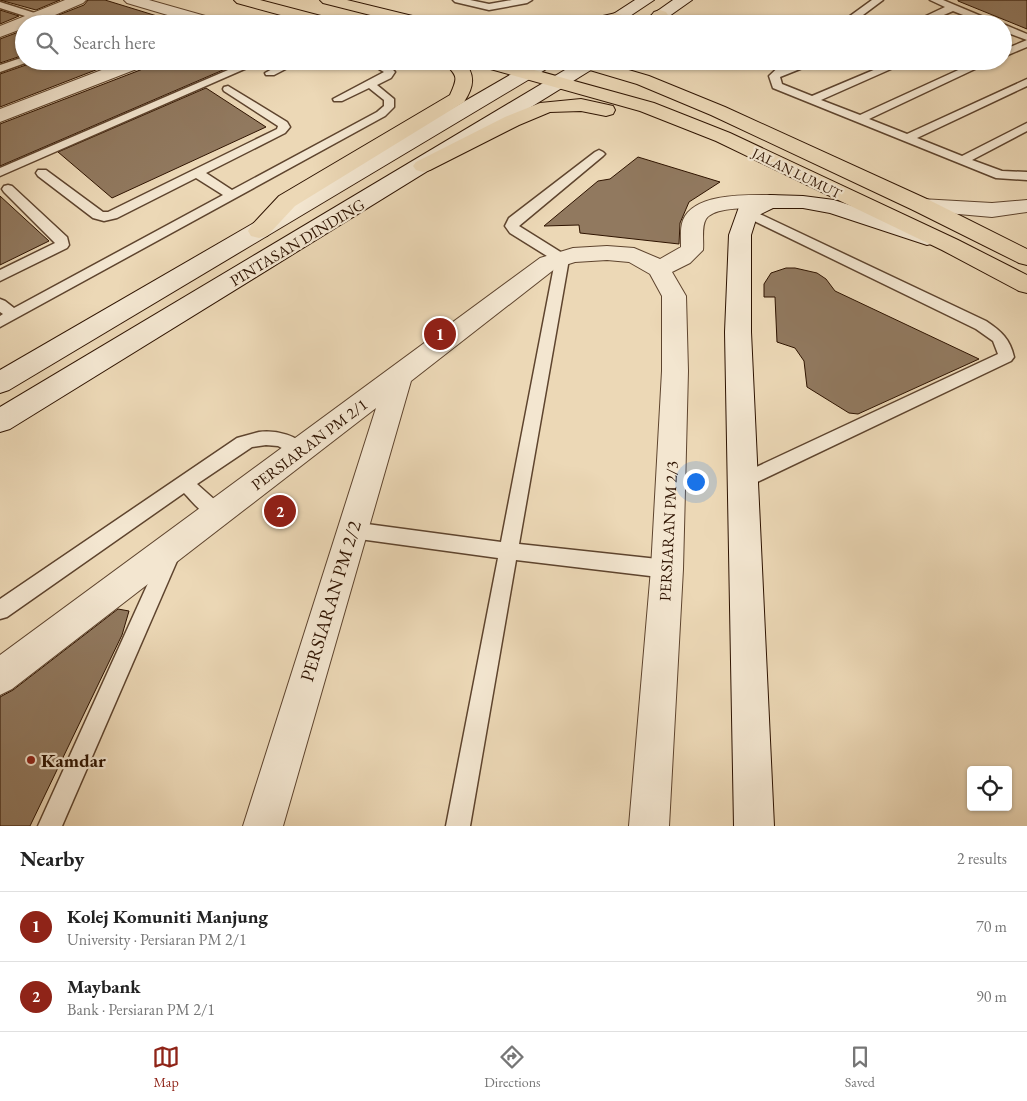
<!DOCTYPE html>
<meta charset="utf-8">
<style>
:root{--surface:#fff;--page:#f6f6f6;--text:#222;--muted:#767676;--line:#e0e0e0;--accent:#8f2418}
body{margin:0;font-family:"EB Garamond",serif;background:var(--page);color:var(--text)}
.controls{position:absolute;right:15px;bottom:15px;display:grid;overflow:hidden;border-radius:5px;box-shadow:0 1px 4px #0004}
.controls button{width:45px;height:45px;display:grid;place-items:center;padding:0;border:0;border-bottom:1px solid var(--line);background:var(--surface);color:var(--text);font:25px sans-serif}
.you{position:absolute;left:695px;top:481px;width:18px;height:18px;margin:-12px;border:4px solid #fff;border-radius:50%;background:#1a73e8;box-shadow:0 0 0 8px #1a73e833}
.badge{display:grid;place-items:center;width:32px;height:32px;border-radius:50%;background:var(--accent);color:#fff;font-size:16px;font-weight:700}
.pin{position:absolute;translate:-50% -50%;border:2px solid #fff;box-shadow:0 1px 5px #0006}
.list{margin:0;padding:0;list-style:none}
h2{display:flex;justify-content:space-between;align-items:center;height:65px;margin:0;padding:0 20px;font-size:21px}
h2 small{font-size:16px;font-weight:400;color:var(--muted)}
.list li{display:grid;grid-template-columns:32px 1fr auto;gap:15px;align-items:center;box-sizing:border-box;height:70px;padding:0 20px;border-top:1px solid var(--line)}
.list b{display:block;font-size:19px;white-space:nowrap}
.list p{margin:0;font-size:16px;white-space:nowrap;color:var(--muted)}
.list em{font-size:16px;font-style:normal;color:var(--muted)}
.icon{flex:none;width:28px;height:28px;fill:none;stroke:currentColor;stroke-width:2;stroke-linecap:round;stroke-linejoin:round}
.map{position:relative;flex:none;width:1027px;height:826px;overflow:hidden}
.search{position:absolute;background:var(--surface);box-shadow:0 1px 4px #0004;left:15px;right:15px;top:15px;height:55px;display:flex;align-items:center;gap:12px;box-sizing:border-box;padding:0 18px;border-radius:28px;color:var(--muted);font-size:19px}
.sheet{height:205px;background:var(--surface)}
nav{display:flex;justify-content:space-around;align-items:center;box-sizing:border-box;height:70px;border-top:1px solid var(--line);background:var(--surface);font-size:14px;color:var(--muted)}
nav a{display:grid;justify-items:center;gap:2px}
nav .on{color:var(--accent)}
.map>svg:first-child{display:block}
.building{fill:#91795f;stroke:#2e1300}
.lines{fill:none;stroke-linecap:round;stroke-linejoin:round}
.lane-casing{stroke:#5e442e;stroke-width:3}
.street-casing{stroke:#5e442e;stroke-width:2}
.secondary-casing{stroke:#2e1300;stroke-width:2}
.primary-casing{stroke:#2e1300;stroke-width:2}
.lane{fill:#f3e6d0;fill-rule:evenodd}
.street{fill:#f3e6d0;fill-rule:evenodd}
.secondary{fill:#f3e6d0;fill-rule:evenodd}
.primary{fill:#ecd8b6;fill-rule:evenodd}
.poi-dot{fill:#8f2418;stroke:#f3e6d0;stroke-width:2}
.labels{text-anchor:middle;stroke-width:4.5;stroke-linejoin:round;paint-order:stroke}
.far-street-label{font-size:14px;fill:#2e1300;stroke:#f3e6d0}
.street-label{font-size:16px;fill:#2e1300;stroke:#f3e6d0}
.near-street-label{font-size:19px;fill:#2e1300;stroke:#f3e6d0}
.near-poi-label{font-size:19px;font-weight:bold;fill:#2e1300;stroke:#f3e6d0;text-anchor:start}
</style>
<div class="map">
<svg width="1027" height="826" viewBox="0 0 1027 826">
<rect width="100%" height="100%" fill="#ecd8b6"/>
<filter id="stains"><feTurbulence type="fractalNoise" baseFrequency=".004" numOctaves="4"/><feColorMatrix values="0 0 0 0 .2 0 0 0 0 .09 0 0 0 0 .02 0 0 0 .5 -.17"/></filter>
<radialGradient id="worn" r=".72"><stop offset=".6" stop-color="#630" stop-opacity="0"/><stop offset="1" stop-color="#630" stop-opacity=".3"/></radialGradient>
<!-- building -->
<g class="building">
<path d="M0,0H60L36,10Z"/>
<path d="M88,0H105L183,24H79L56,16L84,5Z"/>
<path d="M958,0H1027V29L958,1Z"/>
<path d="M0,10L19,16L0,24Z"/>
<path d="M24,30V55L0,63V39Z"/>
<path d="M30,61H119L0,107V74L29,64Z"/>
<path d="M151,61H244L0,166V124L148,67Z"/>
<path d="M206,88L266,127L112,198L58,152Z"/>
<path d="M638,157L720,182L689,202L680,223L679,244L580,233L579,225L544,226L598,181L610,179Z"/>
<path d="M0,196L49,241L0,265Z"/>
<path d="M786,268H795L817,273L826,279L835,291L979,359L858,414L849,413L807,387L804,361L795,348L777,342L775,297H764V284L771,273Z"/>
<path d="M118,609L129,611L122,635L30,826H0V697L13,690Z"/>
</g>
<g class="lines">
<defs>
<g id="lane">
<path d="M453,0H470L489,4L512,0H532L527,3L489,10L455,2Z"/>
<path d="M872,0H883L851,24H839Z"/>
<path d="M930,0H943L1000,24H986L953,11L923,24H909L945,7Z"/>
<path d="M0,2L63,22L65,24H50L0,8Z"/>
<path d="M1003,24L1027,34V40L1003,31Z"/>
<path d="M1027,40V47L1003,57V50Z"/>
<path d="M24,57V61L28,62L0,72V65Z"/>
<path d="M249,61H263L0,176V168Z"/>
<path d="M287,61H301L274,75H266L265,73Z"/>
<path d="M365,61C377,61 387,62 395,72L391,78L377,85L394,99V107L385,116L0,327V316L3,314L0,312V299L5,301L14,308L223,195L196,178L117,218L104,221L93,218L38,176L36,173L38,170H46L103,212H108L277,129L278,126L224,91L223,89L224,87L228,86L287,122L290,127L285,133L206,173L232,190L377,112L384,106V100L369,88L342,101H334L333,99L384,72Z"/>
<path d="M785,61H796L791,66L805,61H820L780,77L782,84L812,96L895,61H909L821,100L860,115L978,61H992L869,119L907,134L1027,79V86L917,138L962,156L1027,123V131L972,160L1002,171L1027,172V180L996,178L773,88L769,76Z"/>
<path d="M599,150L603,152L605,154L603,156L519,226L567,256L569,259L519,544L667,560L674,563L676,569L674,575L667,578L516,560L470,826H446L498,558L352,538L346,536L343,530L346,524L352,522L501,542L555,261L510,233L505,226L509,218L595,152Z"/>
<path d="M8,185L12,186L67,237L69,245L67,248L0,281V270L55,243L4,192L2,189L4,186Z"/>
<path d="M747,208L986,321C1001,331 1010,339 1014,357L1011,361L749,486L743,488L737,486L734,481L737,476L998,354L993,341L976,329L742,215L741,212L742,209Z"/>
<path d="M259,432C275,430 300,435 307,450L305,455L299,457L278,446L266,445L252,447L197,484L224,508L227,513L224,518C209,524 194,503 184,493L7,617L0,619V599L237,438Z"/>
<path d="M171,546L178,548L180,554L62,826H38L164,548Z"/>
</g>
<g id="street">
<path d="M65,0H86L83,3L34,24H24V28L0,37V26Z"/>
<path d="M124,0H149L223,21L225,24H198L127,3Z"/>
<path d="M125,61H149L147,65L0,122V109Z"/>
<path d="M770,195L778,196L781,201L778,206C761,210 716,204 706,219C701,227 704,241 703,250L690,263L672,272L686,296L688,371L683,569L669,826H629L651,569L662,371V296L650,274L629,262L607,260L575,262L556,268L411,381L283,826H243L376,408L12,689L0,695V655L540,258L573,248L607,246L634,248L660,259L681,247C681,238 680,228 683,220C694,193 746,195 770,195Z"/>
<path d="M921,199L992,203L1027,200V212L992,217L913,210L910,205L913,200Z"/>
</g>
<g id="secondary">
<path d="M635,0H654L618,24H598Z"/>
<path d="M673,0H692L658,24H639Z"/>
<path d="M534,61H555L553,65L9,390L0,393V370Z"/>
<path d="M580,61H601L599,65L10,429L0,432V407Z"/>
<path d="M770,195L803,196L834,200L935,233L938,238L935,243L927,245L830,213L803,208H773L757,216L751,235V332L774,826H734L725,332L729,235L739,207Z"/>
</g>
<g id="primary">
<path d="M234,0H260L340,21L342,24H314L237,3Z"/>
<path d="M320,0H347L433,21L435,24H406L323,3Z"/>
<path d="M660,10L666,12L668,15L661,24H645L654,12Z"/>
<path d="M616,13L622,15L624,18L622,21L611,24H579L581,21Z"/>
<path d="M444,61H463C476,74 474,87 464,102L295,206L267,236L259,238L251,236L248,231L251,226L279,196L450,95C460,73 455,77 444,61Z"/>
<path d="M474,61H502L654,103L730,133L958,240L1027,275V293L1019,291L942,250L716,141L640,111L476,65Z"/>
<path d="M571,61H598L649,76L725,107L929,200L1027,249V265L1019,263L913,210L711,115L637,84L573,65Z"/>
<path d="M581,99L613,106L615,110L613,114L606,116L581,111L550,112L519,125L430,170L423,172L416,170L413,166L416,162L505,117L540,103Z"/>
</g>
</defs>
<!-- lane casing -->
<use href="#lane" class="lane-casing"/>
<!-- street casing -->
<use href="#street" class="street-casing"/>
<!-- secondary casing -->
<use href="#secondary" class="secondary-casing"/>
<!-- primary casing -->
<use href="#primary" class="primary-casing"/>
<!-- lane -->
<use href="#lane" class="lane"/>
<!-- street -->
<use href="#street" class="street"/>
<!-- secondary -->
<use href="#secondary" class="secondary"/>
<!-- primary -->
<use href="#primary" class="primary"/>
</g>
<!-- markers -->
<circle class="poi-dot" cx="31" cy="760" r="5"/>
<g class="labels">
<!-- far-street labels -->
<g class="far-street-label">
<text transform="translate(797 173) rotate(26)" y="5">JALAN LUMUT</text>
</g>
<!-- street labels -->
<g class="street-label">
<text transform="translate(297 242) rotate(-31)" y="6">PINTASAN DINDING</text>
<text transform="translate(309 444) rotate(-37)" y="6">PERSIARAN PM 2/1</text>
<text transform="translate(668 531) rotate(-87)" y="6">PERSIARAN PM 2/3</text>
</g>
<!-- near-street labels -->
<g class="near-street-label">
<text transform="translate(330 601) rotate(-73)" y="7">PERSIARAN PM 2/2</text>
</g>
<!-- near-poi labels -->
<g class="near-poi-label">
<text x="41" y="767">Kamdar</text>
</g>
</g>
<rect width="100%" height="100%" filter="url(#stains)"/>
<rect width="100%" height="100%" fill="url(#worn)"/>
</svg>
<div class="controls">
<button><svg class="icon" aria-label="locate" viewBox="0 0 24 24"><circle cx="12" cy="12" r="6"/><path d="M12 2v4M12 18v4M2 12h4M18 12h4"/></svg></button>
</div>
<div class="you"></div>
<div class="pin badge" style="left:440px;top:334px">1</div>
<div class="pin badge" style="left:280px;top:511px">2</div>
<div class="search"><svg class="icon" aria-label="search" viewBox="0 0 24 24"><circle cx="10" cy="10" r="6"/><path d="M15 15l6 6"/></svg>Search here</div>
</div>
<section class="sheet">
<h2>Nearby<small>2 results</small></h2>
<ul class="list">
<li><span class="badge">1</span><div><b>Kolej Komuniti Manjung</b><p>University · Persiaran PM 2/1</p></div><em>70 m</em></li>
<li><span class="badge">2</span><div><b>Maybank</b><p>Bank · Persiaran PM 2/1</p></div><em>90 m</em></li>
</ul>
</section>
<nav>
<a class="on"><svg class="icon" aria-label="map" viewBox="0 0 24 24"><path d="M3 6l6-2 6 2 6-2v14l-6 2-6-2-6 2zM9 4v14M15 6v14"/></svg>Map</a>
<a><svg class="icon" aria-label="directions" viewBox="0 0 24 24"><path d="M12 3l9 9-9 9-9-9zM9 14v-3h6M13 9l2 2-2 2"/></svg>Directions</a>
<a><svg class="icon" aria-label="saved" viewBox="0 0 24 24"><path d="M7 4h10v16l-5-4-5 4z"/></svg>Saved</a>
</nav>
